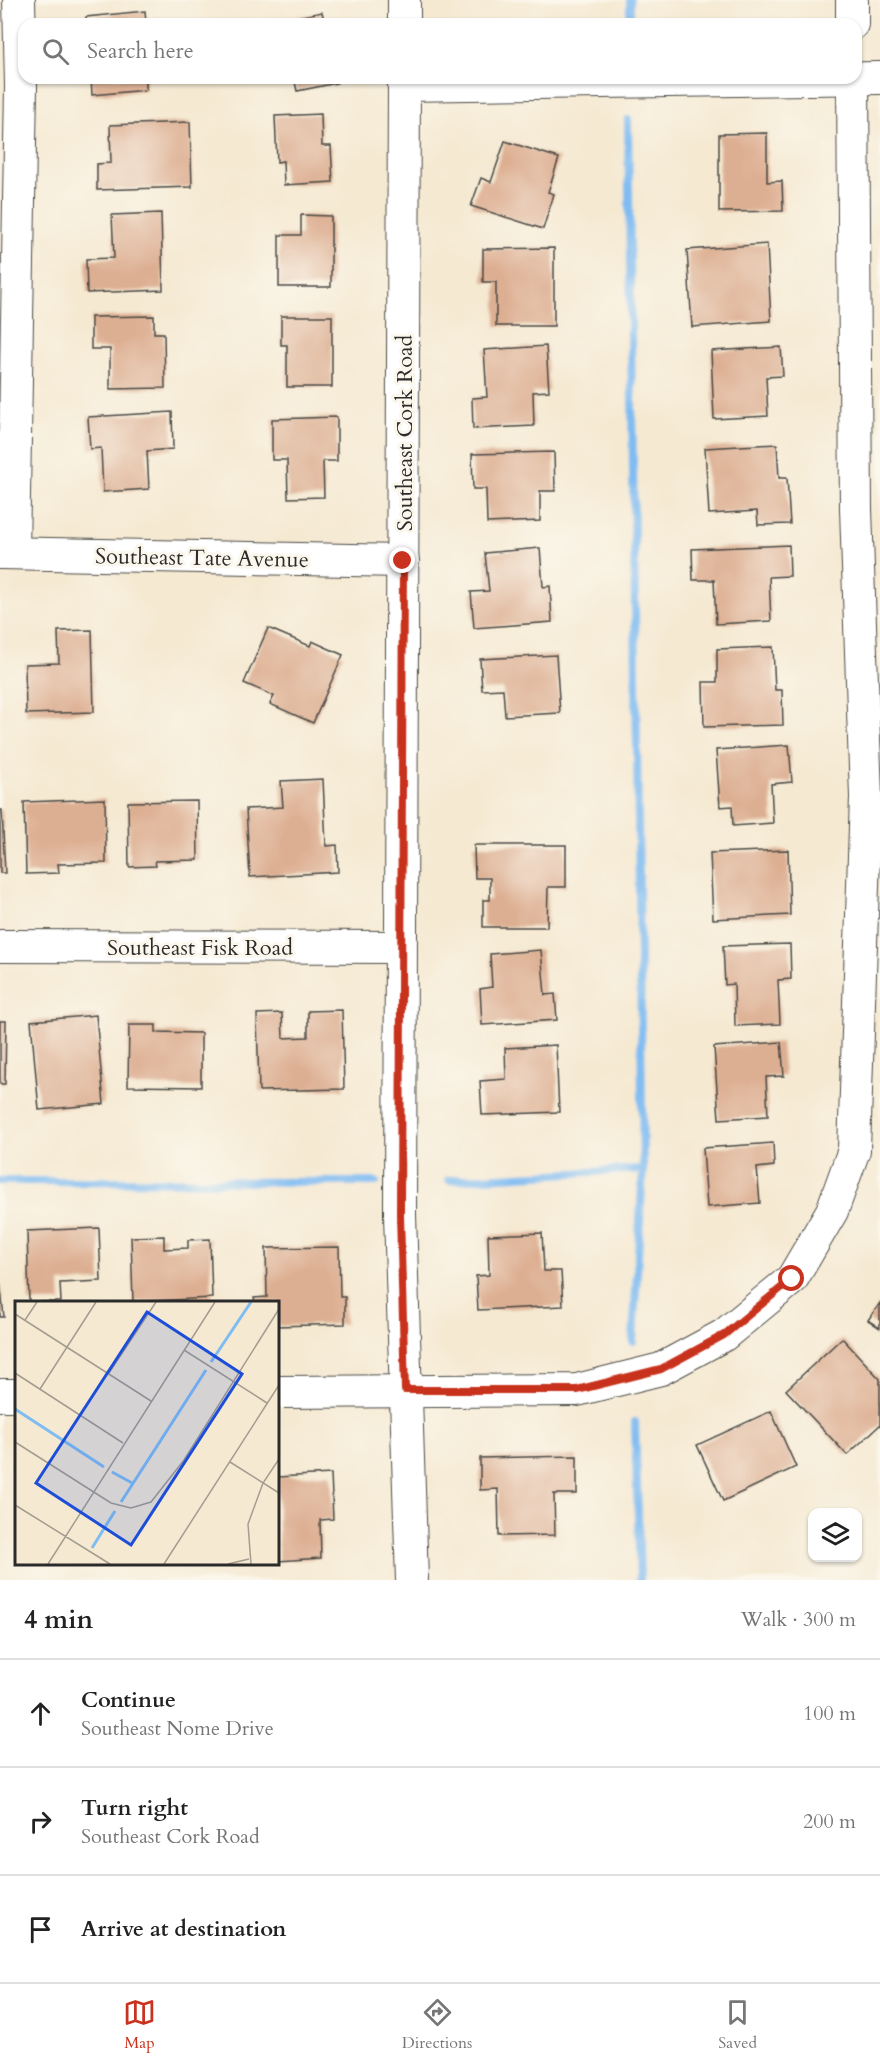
<!DOCTYPE html>
<meta charset="utf-8">
<style>
:root{--surface:#fff;--page:#f6f6f6;--text:#222;--muted:#767676;--line:#e0e0e0;--accent:#c8321e}
body{margin:0;font-family:Cardo,serif;background:var(--page);color:var(--text)}
.controls{position:absolute;right:18px;bottom:18px;display:grid;overflow:hidden;border-radius:12px;box-shadow:0 2px 4px #0004}
.controls button{width:54px;height:54px;display:grid;place-items:center;padding:0;border:0;border-bottom:2px solid var(--line);background:var(--surface);color:var(--text);font:30px sans-serif}
.stop{position:absolute;width:18px;height:18px;margin:-14px;border:4px solid #c8321e;border-radius:50%;background:#fff}
.stop.end{background:#c8321e;border-color:#fff;box-shadow:0 2px 6px #0008}
.list{margin:0;padding:0;list-style:none}
h2{display:flex;justify-content:space-between;align-items:center;height:78px;margin:0;padding:0 24px;font-size:26px}
h2 small{font-size:20px;font-weight:400;color:var(--muted)}
.list li{display:grid;grid-template-columns:39px 1fr auto;gap:18px;align-items:center;box-sizing:border-box;height:108px;padding:0 24px;border-top:2px solid var(--line)}
.list b{display:block;font-size:22px;white-space:nowrap}
.list p{margin:0;font-size:20px;white-space:nowrap;color:var(--muted)}
.list em{font-size:20px;font-style:normal;color:var(--muted)}
.icon{flex:none;width:33px;height:33px;fill:none;stroke:currentColor;stroke-width:2;stroke-linecap:round;stroke-linejoin:round}
.map{position:relative;flex:none;width:880px;height:1580px;overflow:hidden}
.search{position:absolute;background:var(--surface);box-shadow:0 2px 4px #0004;left:18px;right:18px;top:18px;height:66px;display:flex;align-items:center;gap:15px;box-sizing:border-box;padding:0 21px;border-radius:18px;color:var(--muted);font-size:22px}
.sheet{height:402px;background:var(--surface)}
nav{display:flex;justify-content:space-around;align-items:center;box-sizing:border-box;height:84px;border-top:2px solid var(--line);background:var(--surface);font-size:16px;color:var(--muted)}
nav a{display:grid;justify-items:center;gap:3px}
nav .on{color:var(--accent)}
.map>svg:first-child{display:block}
.lines{fill:none;stroke-linecap:round;stroke-linejoin:round}
.stream{stroke:#7fbcf2;stroke-width:8}
.building{fill:#ddaf92}
.minor-casing{stroke:#494844;stroke-width:34}
.minor{stroke:#fff;stroke-width:32}
.route{stroke:#c8321e;stroke-width:8}
.labels{text-anchor:middle;stroke-width:6;stroke-linejoin:round;paint-order:stroke}
.street-label{font-size:22px;fill:#2b2b2b;stroke:#fbf7ec}
.inset-river{fill:none;stroke:#7fbcf2;stroke-width:3}
.inset-road{fill:none;stroke:#a49d8f;stroke-width:1.5}
.view{fill:#1d4ed8;fill-opacity:0.15;stroke:#1d4ed8;stroke-width:3}
.inset-edge{fill:none;stroke:#2b2b2b;stroke-width:3}
</style>
<div class="map">
<svg width="880" height="1580" viewBox="0 0 880 1580">
<rect width="100%" height="100%" fill="#fbf7ec"/>
<filter id="ink" filterUnits="userSpaceOnUse"><feTurbulence type="fractalNoise" baseFrequency=".0167" numOctaves="2"/><feDisplacementMap in="SourceGraphic" scale="12" xChannelSelector="R" yChannelSelector="G"/><feConvolveMatrix kernelMatrix="1 2 1 2 8 2 1 2 1" color-interpolation-filters="sRGB"/></filter>
<filter id="wash" filterUnits="userSpaceOnUse"><feTurbulence type="fractalNoise" baseFrequency=".008" numOctaves="4" result="noise"/><feDisplacementMap in="SourceGraphic" scale="24" xChannelSelector="R" yChannelSelector="G"/><feGaussianBlur stdDeviation="1.35" result="paint"/><feColorMatrix in="noise" values="0 0 0 0 0 0 0 0 0 0 0 0 0 0 0 0 0 1.4 0 .05"/><feComposite in="paint" operator="in"/></filter>
<g filter="url(#wash)">
<rect width="100%" height="100%" fill="#f5e9d2"/>
<g class="lines">
<!-- stream -->
<g class="stream">
<path d="M630,24V0"/>
<path d="M628,120L643,1169L633,1341"/>
<path d="M449,1180L643,1169"/>
<path d="M0,1181L376,1182"/>
<path d="M635,1422L640,1580"/>
</g>
</g>
<g id="blocks">
<!-- building -->
<g class="building">
<path d="M145,11L146,24H86V17Z"/>
<path d="M322,12L325,24H282L281,20Z"/>
<path d="M91,78H146V90L92,95Z"/>
<path d="M294,78H336L337,83L297,91Z"/>
<path d="M321,114L322,146H331L333,182L284,185L283,161L277,162L275,116Z"/>
<path d="M190,122L192,187L97,190V164L111,163L110,125Z"/>
<path d="M767,133V182L782,181L783,211L719,212V134Z"/>
<path d="M505,141L559,158L548,192L554,194L543,229L471,206L481,178L491,182Z"/>
<path d="M161,213L163,290L87,293L86,259L114,258L112,215Z"/>
<path d="M301,215L331,216V287H279V235H301Z"/>
<path d="M767,244L771,321L692,327L687,250Z"/>
<path d="M554,248V326H496V282H483V249Z"/>
<path d="M154,316V333H164L165,388L110,389V349H91V317Z"/>
<path d="M281,316H332V387H287V345H281Z"/>
<path d="M546,346L549,391L533,392L534,426L473,429L472,398L487,397L484,350Z"/>
<path d="M781,347L783,376L766,377L768,416L714,419L711,351Z"/>
<path d="M172,412L173,449L147,451L149,489L103,492L101,448L90,449L88,417Z"/>
<path d="M337,417V461H323L324,497L288,498L287,460H272V419Z"/>
<path d="M777,444L779,478H787L790,524L758,525L757,511L709,514L705,448Z"/>
<path d="M554,452L555,491H540V521L487,523L486,489H473L472,454Z"/>
<path d="M789,545L790,576L769,577L771,621L716,624L714,580H693L692,549Z"/>
<path d="M540,548L543,587L550,586L552,622L474,628L471,592L489,591L485,553Z"/>
<path d="M268,628L310,646L312,641L343,655L313,723L270,704L274,696L244,683Z"/>
<path d="M92,630L94,712L26,714L25,664L59,663L58,631Z"/>
<path d="M773,647L775,690H782L783,725L704,727L703,682H717V649Z"/>
<path d="M556,655L560,713L505,716L503,689L482,690L480,659Z"/>
<path d="M789,745L792,782L771,784L773,823L733,826L732,806L720,807L716,750Z"/>
<path d="M323,779L326,846L337,845L338,872L250,877L246,809L283,807L281,781Z"/>
<path d="M105,799L106,863L58,864L59,873L26,874L24,802Z"/>
<path d="M197,801L198,860L155,861L156,866L129,867L128,802Z"/>
<path d="M0,810H2L5,873H0Z"/>
<path d="M474,845H566V887H548L547,927H483V900H490V878H475Z"/>
<path d="M788,850L790,915L713,919L710,853Z"/>
<path d="M790,944L791,979L778,980L780,1024L735,1026L734,984L725,985L723,946Z"/>
<path d="M541,950L545,995L555,994L557,1020L482,1025L480,989L492,987L490,954Z"/>
<path d="M342,1010L344,1089L259,1091L257,1014L282,1013L283,1038L308,1037V1011Z"/>
<path d="M96,1015L104,1104L39,1110L31,1021Z"/>
<path d="M0,1021H6L5,1084H0Z"/>
<path d="M129,1025H156V1032L201,1033V1087L128,1086Z"/>
<path d="M781,1042L784,1076L766,1077L768,1116L719,1119L714,1047Z"/>
<path d="M556,1045L559,1112L482,1115L480,1081L506,1079L505,1048Z"/>
<path d="M773,1143L774,1166L757,1168L760,1203L707,1207L703,1148Z"/>
<path d="M99,1228L101,1281L60,1283L61,1302H29L27,1231Z"/>
<path d="M542,1233L544,1271H561L563,1306L478,1310L476,1276L489,1275L488,1235Z"/>
<path d="M164,1236V1249L188,1248V1240L210,1239L212,1298L133,1302L131,1237Z"/>
<path d="M339,1247L340,1297H345V1324L278,1326V1302H255L254,1298L267,1297L266,1248Z"/>
<path d="M0,1281L4,1317H0Z"/>
<path d="M880,1303V1328L868,1320Z"/>
<path d="M842,1338L880,1379V1425L847,1455L786,1390Z"/>
<path d="M771,1411L796,1467L723,1501L697,1445Z"/>
<path d="M577,1456V1494H554L555,1535L499,1536L498,1489L480,1490V1458Z"/>
<path d="M331,1474L333,1519L320,1520L321,1558L278,1561V1477Z"/>
</g>
</g>
</g>
<g filter="url(#ink)">
<use href="#blocks" fill-opacity="0" stroke="#494844" stroke-width="1.5"/>
<g class="lines">
<defs>
<g id="minor">
<path d="M404,0V24"/>
<path d="M852,0V24"/>
<path d="M404,78L400,1215L412,1580"/>
<path d="M404,85L880,78"/>
<path d="M0,553L403,561"/>
<path d="M13,553L21,86L19,0"/>
<path d="M0,946L400,947"/>
<path d="M278,1392L577,1390L661,1369L724,1335L792,1279L832,1211L854,1150L866,797L856,509L853,78"/>
<path d="M0,1395H16"/>
</g>
</defs>
<!-- minor casing -->
<use href="#minor" class="minor-casing"/>
<!-- minor -->
<use href="#minor" class="minor"/>
</g>
</g>
<g class="lines" filter="url(#ink)">
<!-- route -->
<path class="route" d="M403,561L400,1215L405,1390H577L661,1369L724,1335L792,1279"/>
</g>
<g class="labels">
<!-- street labels -->
<g class="street-label">
<text transform="translate(404 433) rotate(-90)" y="8">Southeast Cork Road</text>
<text transform="translate(202 557) rotate(1)" y="8">Southeast Tate Avenue</text>
<text x="200" y="955">Southeast Fisk Road</text>
</g>
</g>
<!-- overview -->
<g transform="translate(15 1301)">
<rect width="264" height="264" fill="#f5e9d2"/>
<path class="inset-river" d="M196,61L236,1M0,108L89,166M97,171L119,183M106,201L191,69M77,247L100,210"/>
<path class="inset-road" d="M0,13L136,100M10,19L22,1M169,49L252,102M0,72L108,142M94,72L141,1M25,88L81,1M0,141L96,202L116,207L136,201L169,159L264,8M215,161L264,192M0,204L95,263M33,263L200,1M149,263L264,84M213,263L234,258M236,263L233,223L248,182L264,158"/>
<path class="view" d="M132,11L227,73L116,244L21,182Z"/>
<rect width="264" height="264" class="inset-edge"/>
</g>
</svg>
<div class="controls">
<button><svg class="icon" aria-label="layers" viewBox="0 0 24 24"><path d="M12 4l9 5-9 5-9-5zM3 14l9 5 9-5"/></svg></button>
</div>
<div class="stop" style="left:792px;top:1279px"></div>
<div class="stop end" style="left:403px;top:561px"></div>
<div class="search"><svg class="icon" aria-label="search" viewBox="0 0 24 24"><circle cx="10" cy="10" r="6"/><path d="M15 15l6 6"/></svg>Search here</div>
</div>
<section class="sheet">
<h2>4 min<small>Walk · 300 m</small></h2>
<ul class="list">
<li><svg class="icon" aria-label="ahead" viewBox="0 0 24 24"><path d="M12 20V5M6 11l6-6 6 6"/></svg><div><b>Continue</b><p>Southeast Nome Drive</p></div><em>100 m</em></li>
<li><svg class="icon" aria-label="right" viewBox="0 0 24 24"><path d="M7 20v-9h11M14 6l5 5-5 5"/></svg><div><b>Turn right</b><p>Southeast Cork Road</p></div><em>200 m</em></li>
<li><svg class="icon" aria-label="arrive" viewBox="0 0 24 24"><path d="M6 21V4h12l-3 4 3 4H6"/></svg><div><b>Arrive at destination</b></div></li>
</ul>
</section>
<nav>
<a class="on"><svg class="icon" aria-label="map" viewBox="0 0 24 24"><path d="M3 6l6-2 6 2 6-2v14l-6 2-6-2-6 2zM9 4v14M15 6v14"/></svg>Map</a>
<a><svg class="icon" aria-label="directions" viewBox="0 0 24 24"><path d="M12 3l9 9-9 9-9-9zM9 14v-3h6M13 9l2 2-2 2"/></svg>Directions</a>
<a><svg class="icon" aria-label="saved" viewBox="0 0 24 24"><path d="M7 4h10v16l-5-4-5 4z"/></svg>Saved</a>
</nav>
